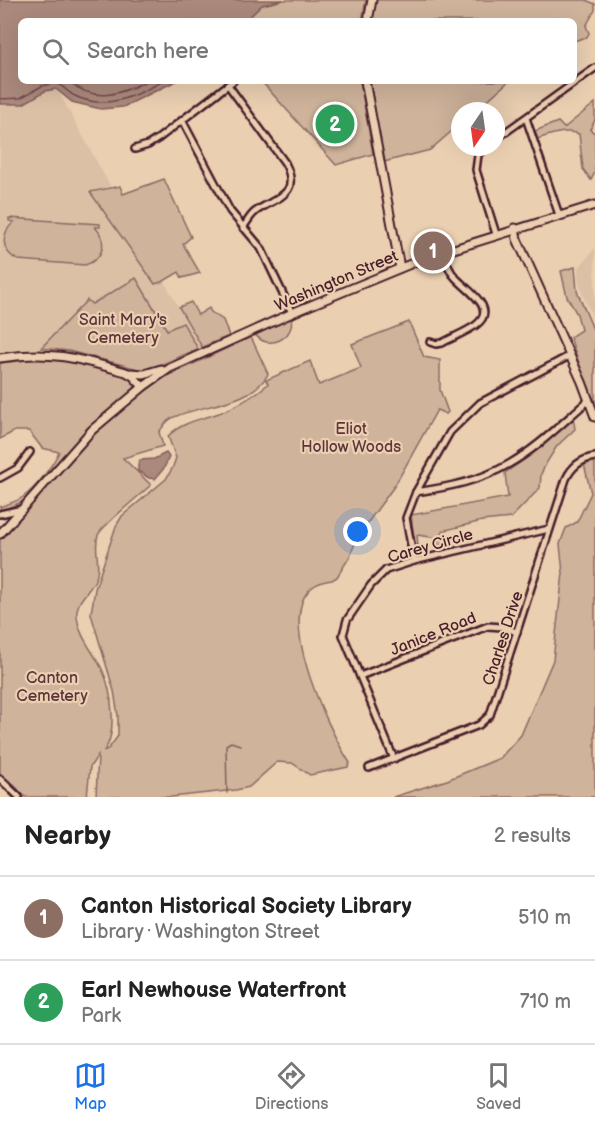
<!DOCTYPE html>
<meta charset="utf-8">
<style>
:root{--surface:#fff;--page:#f2f2f2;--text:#222;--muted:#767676;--line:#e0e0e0;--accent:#1a73e8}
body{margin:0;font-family:"Balsamiq Sans",sans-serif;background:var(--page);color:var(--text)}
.compass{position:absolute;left:451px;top:102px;width:54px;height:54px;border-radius:50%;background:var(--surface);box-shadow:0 6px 24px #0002;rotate:193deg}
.you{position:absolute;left:358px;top:532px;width:21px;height:21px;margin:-15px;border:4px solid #fff;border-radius:50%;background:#1a73e8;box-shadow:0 0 0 9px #1a73e833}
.badge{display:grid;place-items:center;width:39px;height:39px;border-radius:50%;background:var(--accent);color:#fff;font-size:20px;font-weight:700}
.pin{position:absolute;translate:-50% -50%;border:3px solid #fff;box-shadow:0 2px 6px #0006}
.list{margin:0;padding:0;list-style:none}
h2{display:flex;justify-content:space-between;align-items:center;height:78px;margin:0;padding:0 24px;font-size:26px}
h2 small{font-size:20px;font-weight:400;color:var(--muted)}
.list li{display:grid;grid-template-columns:39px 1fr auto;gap:18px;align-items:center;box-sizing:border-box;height:84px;padding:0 24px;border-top:2px solid var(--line)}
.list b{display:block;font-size:22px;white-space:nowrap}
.list p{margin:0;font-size:20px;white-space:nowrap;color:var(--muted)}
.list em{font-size:20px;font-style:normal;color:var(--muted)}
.icon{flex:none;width:33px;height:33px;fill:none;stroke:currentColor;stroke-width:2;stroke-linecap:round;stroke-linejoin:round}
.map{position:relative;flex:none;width:595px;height:797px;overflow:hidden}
.search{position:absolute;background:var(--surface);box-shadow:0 6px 24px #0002;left:18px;right:18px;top:18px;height:66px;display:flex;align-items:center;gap:15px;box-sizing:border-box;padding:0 21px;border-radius:9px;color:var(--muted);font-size:22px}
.sheet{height:246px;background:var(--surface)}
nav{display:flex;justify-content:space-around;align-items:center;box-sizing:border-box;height:84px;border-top:2px solid var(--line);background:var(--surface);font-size:16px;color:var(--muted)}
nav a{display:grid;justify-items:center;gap:3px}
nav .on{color:var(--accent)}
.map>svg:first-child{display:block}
.built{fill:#dcc0a6}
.green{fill:#cfb39b;stroke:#8c6963;stroke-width:1.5}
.water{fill:#ab897c;stroke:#845f5c;stroke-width:1.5}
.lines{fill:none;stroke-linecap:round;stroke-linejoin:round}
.shore{stroke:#71494b;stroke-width:1.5}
.stream{stroke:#845f5c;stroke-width:1.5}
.minor-casing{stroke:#4a1f2b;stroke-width:10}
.major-casing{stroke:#4a1f2b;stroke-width:11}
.minor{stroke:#eacfb1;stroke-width:5}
.major{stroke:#eacfb1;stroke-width:7}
.labels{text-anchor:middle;stroke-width:4.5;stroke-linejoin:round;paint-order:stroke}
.street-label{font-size:16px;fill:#4a1f2b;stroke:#eacfb1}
.park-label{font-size:16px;fill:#5e353c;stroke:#eacfb1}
</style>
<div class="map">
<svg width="595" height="797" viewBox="0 0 595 797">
<rect width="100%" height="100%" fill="#eacfb1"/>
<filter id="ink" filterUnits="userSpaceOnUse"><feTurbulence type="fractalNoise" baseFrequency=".0167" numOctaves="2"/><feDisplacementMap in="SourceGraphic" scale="12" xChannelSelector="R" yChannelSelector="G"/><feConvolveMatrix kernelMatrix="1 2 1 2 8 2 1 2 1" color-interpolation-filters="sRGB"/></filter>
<g filter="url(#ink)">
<!-- built -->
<g class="built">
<path d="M57,89L138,237L202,347L198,349L183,323L167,330L135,278L91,305L87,301L41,348L0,354V104H23L45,91Z"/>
<path d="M595,248V322L583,296L578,280V269Z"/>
</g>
<!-- green -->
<g class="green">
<path d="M283,0H366L362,21H245L262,5Z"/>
<path d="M374,0H586L595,4V10L586,26L589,33L587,37L574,41V21H371Z"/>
<path d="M261,81H360L373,154L336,165Z"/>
<path d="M370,81H509L475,111H460V124L430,150L384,162Z"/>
<path d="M595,103V120L590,130L595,133V172L591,180L583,169L579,134C565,129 551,135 537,139L535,131L558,122L564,128Z"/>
<path d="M164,179L191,237L183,244L200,273L182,278L179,272L164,281L155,284L90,192L120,186L123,194Z"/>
<path d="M9,218L100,224V227H95C108,241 104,259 85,265L18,260C1,252 0,234 14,222L9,221Z"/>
<path d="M575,267L577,291L595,334V409L570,337L581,330L577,314L567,297L561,271Z"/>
<path d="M136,278L167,330L183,323L198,349L153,368L142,370L69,351L41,348L87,300L92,304Z"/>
<path d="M191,302L198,315L209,308L211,312L223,320L229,336L202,347L179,307Z"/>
<path d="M291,318C296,338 267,352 255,334Z"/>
<path d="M409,322L424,357L440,360V390L448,412L446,414L437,410L395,485L358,536L349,558L337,577L332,580C258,587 329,731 350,763L348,767L310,775L292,763L277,762L249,787L236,790L171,797H96L98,755L90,767L87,797H25L11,782L0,773V539L89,439L139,396L163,378L251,337L268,374C252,405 200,404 172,418C166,421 163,427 159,432L163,446L123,458L151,485C141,494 102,526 98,535C93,550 102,566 95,580C89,593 75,601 77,616C79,637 93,651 102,669C112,690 118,735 103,752L109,748L118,736V716L114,691L91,614L95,589L116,526L122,516L166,479L172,469L176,458L168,436C182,422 202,419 219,413C237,406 254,396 268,384L266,380L310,361L319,385L361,368L352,344Z"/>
<path d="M43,358C65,359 113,369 132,380L135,387L65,454L24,501L1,511L0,507C7,504 16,502 23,497C36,488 52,466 59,452L42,448L29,431H15L0,439V363Z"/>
<path d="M573,416L575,429L557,446L547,462L541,474L540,488L511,518L482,521L442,531V546L439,547L437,538L417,535L418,545L415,546L411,515L508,497L505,473L528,457Z"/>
<path d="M595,462V797H393L447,780L500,758L521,735L553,660L563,573L560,544L566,528L577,522L591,493L584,464Z"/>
</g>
<!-- water -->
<g class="water">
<path d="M0,0H283L262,5L245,21H21V81H176L123,107L101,109L72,102L56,89L45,91L23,104H0Z"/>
<path d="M166,453L169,457L164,468L155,479L149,478L138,471V465L140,460L154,459Z"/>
</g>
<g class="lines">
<!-- shore -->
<g class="shore">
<path d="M68,81C96,104 119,94 147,81"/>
<path d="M0,99L20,98L42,86L56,83C64,86 68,93 75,96C106,111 136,96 163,81"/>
</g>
<!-- stream -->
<path class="stream" d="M227,793L226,745L231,742L240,745"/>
<defs>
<g id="minor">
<path d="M228,85L285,163C302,196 275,197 255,212C250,216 247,222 243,228"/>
<path d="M526,118L559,215"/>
<path d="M183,122L230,211L261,248L292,313"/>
<path d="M496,139L595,68"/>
<path d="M485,147L478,155L476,170L496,234"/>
<path d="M135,149L148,145L159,138L233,81"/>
<path d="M430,342L436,344L442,343C453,337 466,332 476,325C499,308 465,289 455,277C448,270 446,260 443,251"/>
<path d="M0,478L18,468L30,452"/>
<path d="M416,492C449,487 480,481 509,464C539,447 563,422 589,400"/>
<path d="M0,514L22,509"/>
<path d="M414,561L406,518L416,492L450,432L480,403L569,356"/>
<path d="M360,676L488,626L502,627L517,632"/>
<path d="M394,759L343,635L347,620L371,585L386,570L414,561L549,529"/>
<path d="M369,768L479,725L490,715L566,479C572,466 581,459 595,457"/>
<path d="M0,779L19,797"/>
</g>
<g id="major">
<path d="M368,21L372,0"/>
<path d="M365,81L400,268"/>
<path d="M515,228L517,239L582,382L595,417"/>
<path d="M0,358C52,350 77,358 126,372L133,376L143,387"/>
<path d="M131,373L144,374L161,369"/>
<path d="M0,534L92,430L143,387L170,368L299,310L425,258L595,205"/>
</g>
</defs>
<!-- minor casing -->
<use href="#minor" class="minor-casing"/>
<!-- major casing -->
<use href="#major" class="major-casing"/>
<!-- minor -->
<use href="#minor" class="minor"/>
<!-- major -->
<use href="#major" class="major"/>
</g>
</g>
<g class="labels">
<!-- street labels -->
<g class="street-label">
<text transform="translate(336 280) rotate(-23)" y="6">Washington Street</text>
<text transform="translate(430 545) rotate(-16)" y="6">Carey Circle</text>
<text transform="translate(433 633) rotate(-22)" y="6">Janice Road</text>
<text transform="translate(502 638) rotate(-72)" y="6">Charles Drive</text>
</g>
<!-- park labels -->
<g class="park-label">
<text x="123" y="325">Saint Mary's<tspan x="123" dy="18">Cemetery</tspan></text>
<text x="351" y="434">Eliot<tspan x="351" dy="18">Hollow Woods</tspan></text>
<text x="52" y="683">Canton<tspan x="52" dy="18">Cemetery</tspan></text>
</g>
</g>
</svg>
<svg class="compass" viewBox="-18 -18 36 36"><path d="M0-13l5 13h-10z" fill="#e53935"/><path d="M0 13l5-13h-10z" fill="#767676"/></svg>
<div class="you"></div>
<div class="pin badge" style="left:433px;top:251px;background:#8d6e63">1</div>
<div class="pin badge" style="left:335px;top:124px;background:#2e9e5b">2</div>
<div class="search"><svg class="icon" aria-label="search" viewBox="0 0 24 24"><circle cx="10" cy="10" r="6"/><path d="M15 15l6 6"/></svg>Search here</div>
</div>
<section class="sheet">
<h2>Nearby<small>2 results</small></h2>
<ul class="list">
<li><span class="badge" style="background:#8d6e63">1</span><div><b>Canton Historical Society Library</b><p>Library · Washington Street</p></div><em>510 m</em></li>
<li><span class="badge" style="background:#2e9e5b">2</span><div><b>Earl Newhouse Waterfront</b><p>Park</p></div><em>710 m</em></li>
</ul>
</section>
<nav>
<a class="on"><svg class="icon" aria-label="map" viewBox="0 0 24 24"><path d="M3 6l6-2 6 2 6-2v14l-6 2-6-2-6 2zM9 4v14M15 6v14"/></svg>Map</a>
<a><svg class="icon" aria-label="directions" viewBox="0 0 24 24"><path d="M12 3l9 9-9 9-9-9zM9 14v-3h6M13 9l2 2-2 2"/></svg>Directions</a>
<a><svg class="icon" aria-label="saved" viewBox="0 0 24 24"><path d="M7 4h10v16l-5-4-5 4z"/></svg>Saved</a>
</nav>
